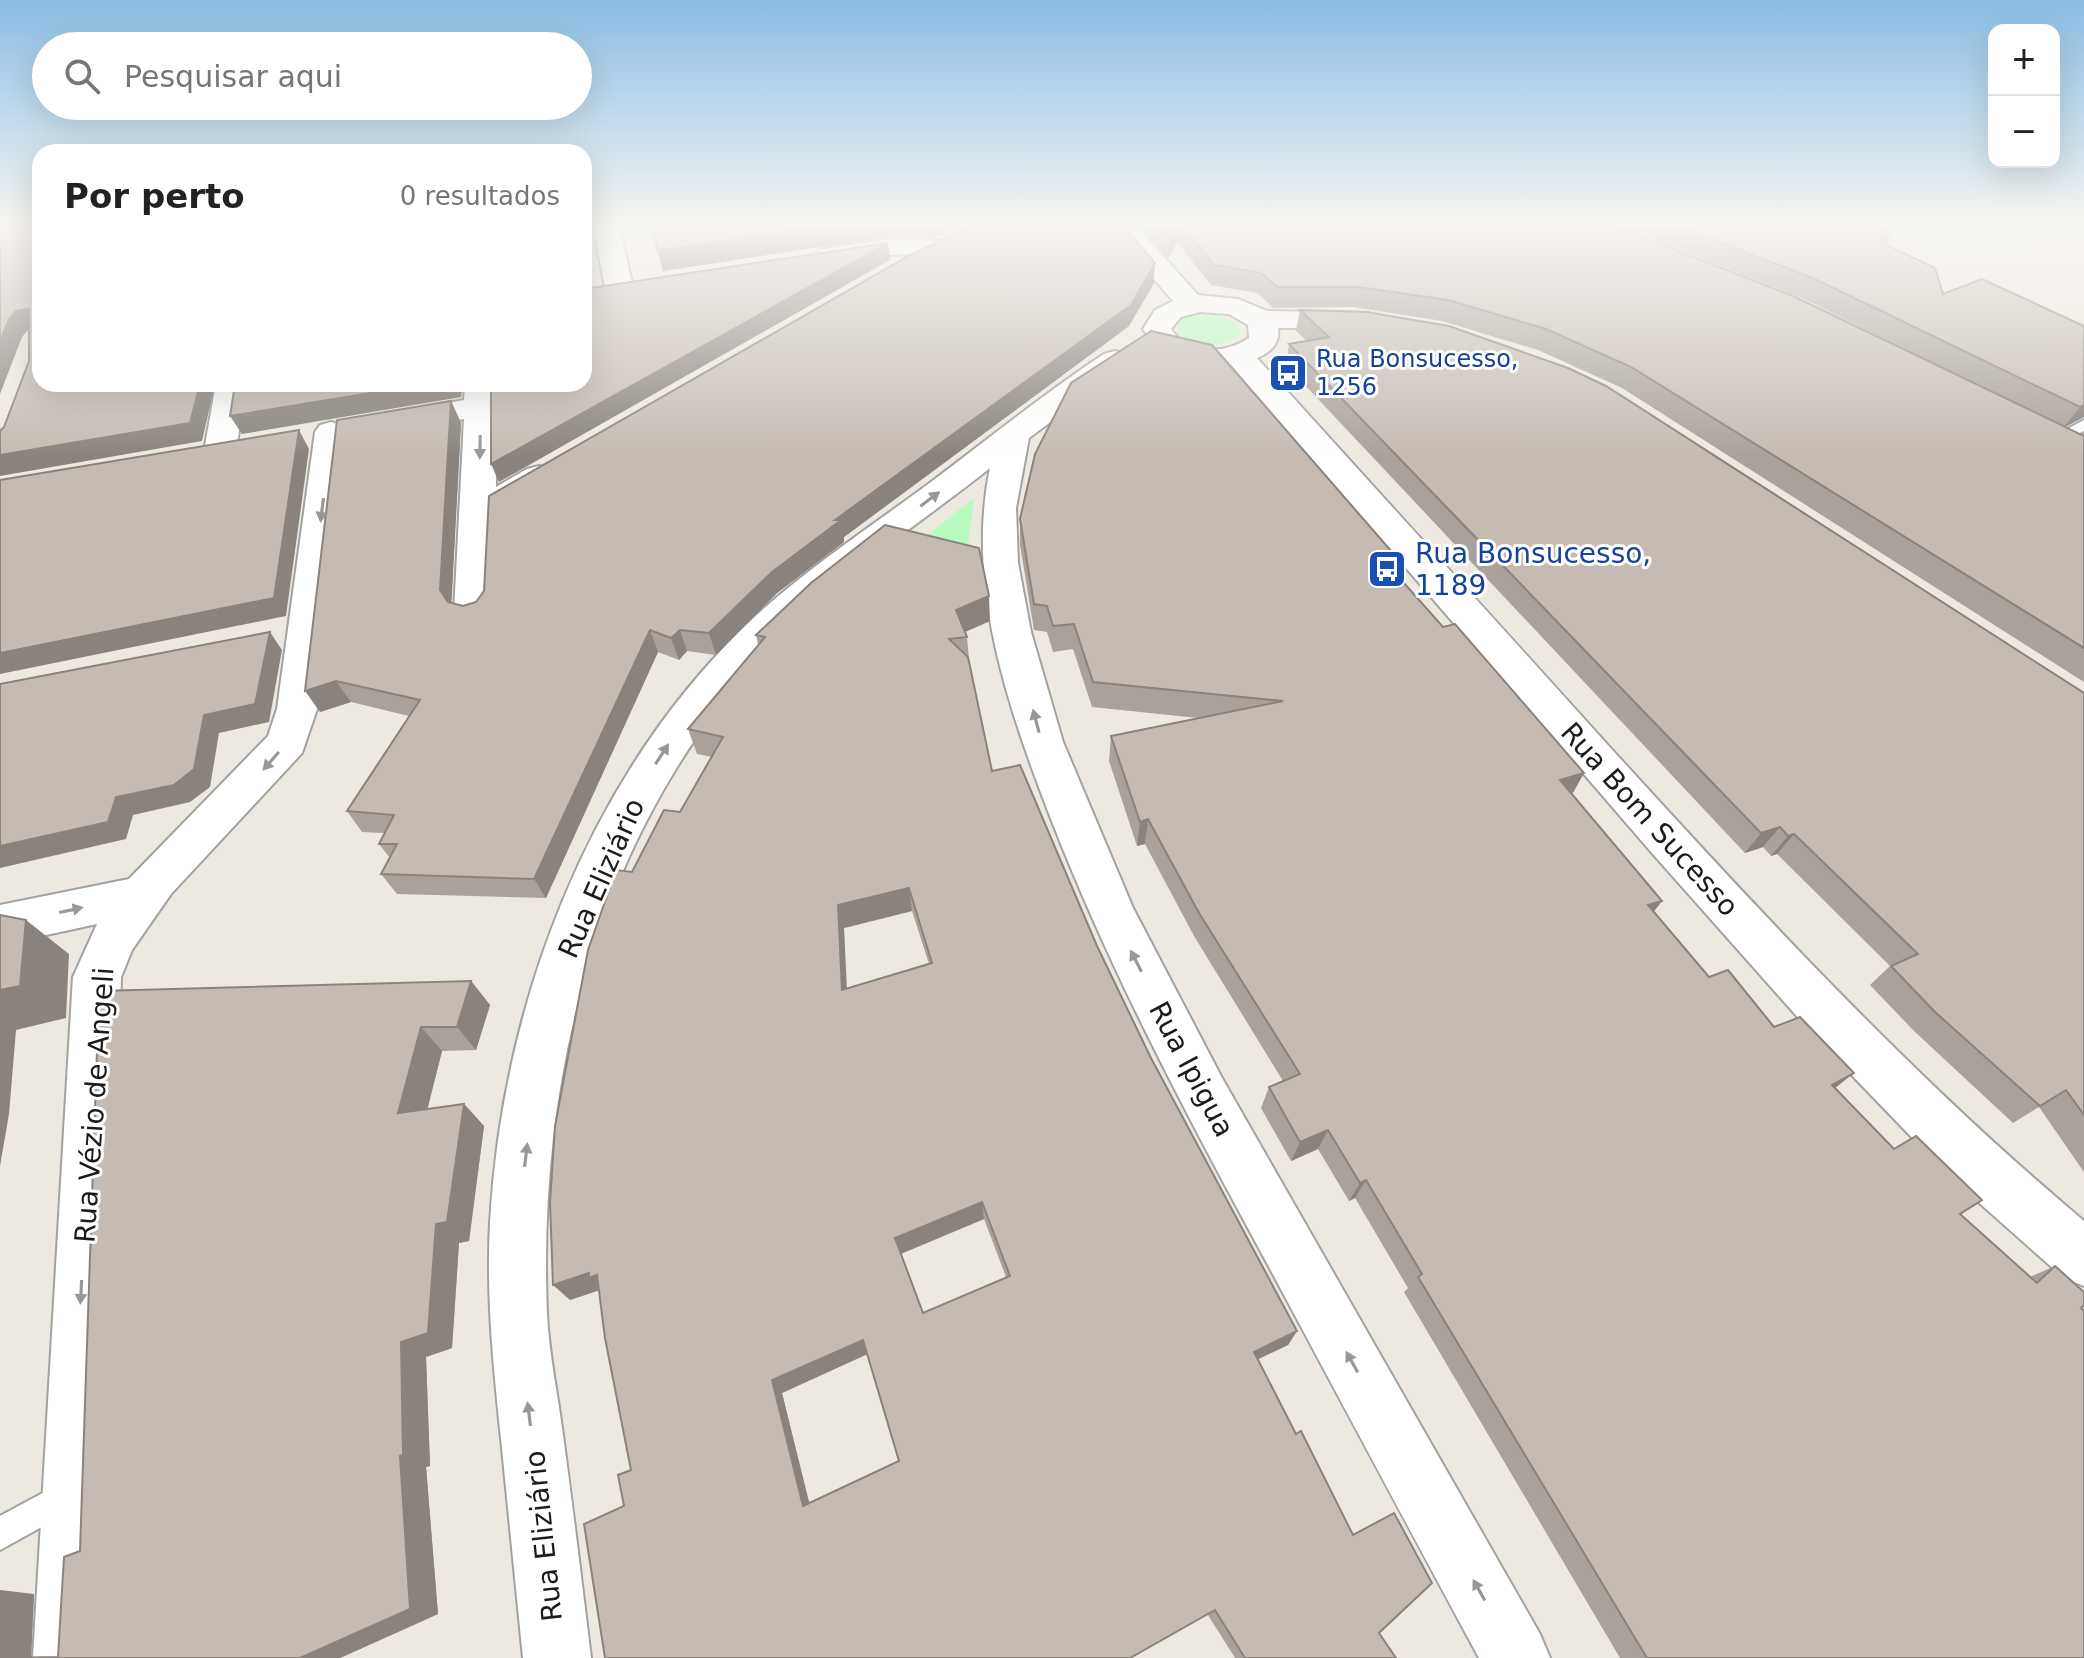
<!DOCTYPE html>
<html lang="pt">
<meta charset="utf-8">
<style>
:root{--surface:#fff;--page:#f6f6f6;--text:#222;--muted:#767676;--line:#e0e0e0}
body{margin:0;font-family:"DejaVu Sans",sans-serif;background:var(--page);color:var(--text)}
.controls{position:absolute;right:24px;top:24px;display:grid;overflow:hidden;border-radius:16px;box-shadow:0 8px 32px #0002}
.controls button{width:72px;height:72px;display:grid;place-items:center;padding:0;border:0;border-bottom:2px solid var(--line);background:var(--surface);color:var(--text);font:40px sans-serif}
.list{margin:0;padding:0;list-style:none}
h2{display:flex;justify-content:space-between;align-items:center;height:104px;margin:0;padding:0 32px;font-size:34px}
h2 small{font-size:26px;font-weight:400;color:var(--muted)}
.icon{flex:none;width:44px;height:44px;fill:none;stroke:currentColor;stroke-width:2;stroke-linecap:round;stroke-linejoin:round}
.map{position:relative;flex:none;width:2084px;height:1658px;overflow:hidden}
.search{position:absolute;background:var(--surface);box-shadow:0 8px 32px #0002;left:32px;top:32px;width:560px;height:88px;display:flex;align-items:center;gap:20px;box-sizing:border-box;padding:0 28px;border-radius:44px;color:var(--muted);font-size:30px}
.panel{position:absolute;background:var(--surface);box-shadow:0 8px 32px #0002;left:32px;top:144px;width:560px;height:248px;border-radius:24px}
.map>svg:first-child{display:block}
.park{fill:#b8fbc0}
.lines{fill:none;stroke-linecap:round;stroke-linejoin:round}
.lane-casing{stroke:#a2a2a2;stroke-width:4}
.street-casing{stroke:#a2a2a2;stroke-width:4}
.lane{fill:#fff;fill-rule:evenodd}
.street{fill:#fff;fill-rule:evenodd}
.wall{fill:#a9a19a;fill-rule:evenodd}
.shaded-wall{fill:#8a837d}
.building{fill:#c5bbb3;stroke:#8a837d;stroke-width:2;fill-rule:evenodd}
.oneway{fill:#989898}
.labels{text-anchor:middle;stroke-width:6;stroke-linejoin:round;paint-order:stroke}
.far-transit-label{font-size:24px;fill:#164399;stroke:#fff;text-anchor:start}
.transit-label{font-size:28px;fill:#164399;stroke:#fff;text-anchor:start}
.street-label{font-size:28px;fill:#1b1b1b;stroke:#fff}
</style>
<div class="map">
<svg width="2084" height="1658" viewBox="0 0 2084 1658">
<rect width="100%" height="100%" fill="#ede9e0"/>
<!-- park -->
<g class="park">
<path d="M1207,312L1238,323L1240,335C1223,350 1197,347 1180,335L1177,328L1185,317Z"/>
<path d="M974,498L968,544L926,536Z"/>
</g>
<g class="lines">
<defs>
<g id="lane">
<path d="M2084,420V431L2055,445L2047,440Z"/>
<path d="M65,1481L76,1486L81,1497L76,1508L0,1550V1516Z"/>
</g>
<g id="street">
<path d="M593,225H619L633,288L629,294H609L605,288Z"/>
<path d="M1107,225H1135L1198,295L1238,299L1267,311L1369,313L1373,319L1369,325L1359,328H1278C1280,344 1271,352 1257,358C1373,486 1490,614 1606,743C1758,910 1911,1076 2084,1221V1286L2064,1278L1950,1177L1818,1040L1652,853L1231,365C1194,373 1162,360 1143,329L1155,310L1173,301ZM1200,312L1229,314L1248,325L1249,338C1225,354 1189,356 1171,329L1181,317Z"/>
<path d="M892,239L947,241L951,247L947,253L892,255L829,264L820,262L816,256L820,250L829,248Z"/>
<path d="M1115,351L1126,354L1130,360L1126,366L1029,438L1016,508L1018,563L1031,632L1063,742L1133,908L1222,1078L1540,1634L1550,1658H1479C1408,1527 1338,1396 1268,1265C1190,1121 1113,977 1053,824C1010,713 965,588 990,468C916,527 833,579 768,648C600,828 537,1072 547,1314C549,1355 558,1395 563,1435C573,1509 582,1584 591,1658H523C516,1588 509,1518 502,1448C494,1373 486,1299 490,1223C502,1006 587,780 744,627C802,571 871,527 935,479C991,437 1046,392 1104,354Z"/>
<path d="M216,384H246L236,451L232,458L220,461L208,458L204,451Z"/>
<path d="M465,384H495L496,487L527,469L539,466L551,469L556,476L551,483L496,516L492,612L486,621L473,625L460,621L454,612L464,419L397,431L386,428L381,421L386,414L464,400Z"/>
<path d="M331,422L342,425L347,432L317,709L302,753L171,894L132,950L121,977L101,1658H33L73,977L97,924L0,945V905L129,879L268,736L277,709L315,432L320,425Z"/>
</g>
</defs>
<!-- lane casing -->
<use href="#lane" class="lane-casing"/>
<!-- street casing -->
<use href="#street" class="street-casing"/>
<!-- lane -->
<use href="#lane" class="lane"/>
<!-- street -->
<use href="#street" class="street"/>
</g>
<!-- wall -->
<g class="wall">
<path d="M650,225H959L933,238L892,236L663,271Z"/>
<path d="M1138,225H1611L1937,365L1804,299L1616,225H1869L1891,234L1886,245L1943,294L2084,326V417L2065,427L2081,435L2084,431V682L1622,388L1538,350L1442,321L1353,307L1273,308L1258,293L1211,285L1177,242L1168,258Z"/>
<path d="M1154,283L1129,326L844,537V542L777,593L716,655L687,651L679,660L658,652L546,898L397,894L381,874L390,858L379,844L384,833L362,832L347,811L409,716L351,702L320,712L451,401L461,423L451,603L463,606L476,602Z"/>
<path d="M1300,310L2084,693V1172L2039,1107L2013,1123L1913,1030L1870,985L1890,966L1777,854L1771,856L1763,847L1745,853L1286,365L1289,344L1307,341L1296,331Z"/>
<path d="M1020,519L1392,552L1388,565L1443,627L1584,773L1572,794L1662,901L1653,912L1709,977L1774,1027L1835,1088L1894,1149L1960,1214L2030,1277L2055,1266L2081,1308L2084,1658H1620L1404,1292L1408,1288L1355,1198L1349,1201L1318,1149L1291,1161L1261,1108L1269,1087L1283,1081L1194,936L1145,844L1137,846L1109,761L1111,736L1198,718L1092,707L1073,649L1053,652L1047,632L1034,630L1020,545Z"/>
<path d="M990,621L965,632L967,637L969,659L992,771L1097,946L1151,1058L1297,1331L1288,1345L1258,1359L1379,1633L1396,1658H1235L1208,1615L624,1506L631,1470L599,1290L570,1300L632,872L680,812L712,757L697,754L688,729L758,645L756,635ZM912,911L929,964L846,989L844,928ZM984,1219L1006,1277L923,1313L901,1254ZM867,1354L899,1461L809,1503L782,1393Z"/>
<path d="M471,981L490,1005L476,1050L442,1051L427,1109L464,1104L484,1126L469,1241L459,1243L452,1348L426,1357L430,1466L426,1467L438,1614L340,1658H0L34,1594L31,1657H58L80,1551L99,991Z"/>
</g>
<!-- shaded-wall -->
<g class="shaded-wall">
<path d="M827,225H890L892,236L663,271L658,251Z"/>
<path d="M932,225H959L933,238Z"/>
<path d="M1177,225H1179L1177,242L1168,258L1170,238Z"/>
<path d="M1891,234L1880,255L1878,241Z"/>
<path d="M888,243L890,260L499,482L491,464Z"/>
<path d="M1155,263L1154,283L1129,326L844,537V542L777,593L716,655L709,633L772,572Z"/>
<path d="M29,309V329L22,337L0,394V341L9,319L16,311Z"/>
<path d="M200,384H215L202,441L0,476V455Z"/>
<path d="M426,384H463L461,397L242,434L230,416Z"/>
<path d="M451,401L461,423L451,612L440,590Z"/>
<path d="M2084,405V417L2063,428L2080,407Z"/>
<path d="M299,430L309,449L286,616L0,674V653Z"/>
<path d="M1392,552L1384,578L1379,555Z"/>
<path d="M989,596L990,621L958,635L956,610Z"/>
<path d="M650,630L658,652L546,898L534,879Z"/>
<path d="M680,630L687,651L679,660L671,638Z"/>
<path d="M270,632L282,650L269,722L219,733L210,787L190,802L133,815L126,839L0,868V846L116,797L204,715Z"/>
<path d="M336,681L351,702L320,712L305,691Z"/>
<path d="M1584,773L1570,798L1560,780Z"/>
<path d="M1148,819L1145,844L1137,846L1140,822Z"/>
<path d="M1780,827L1763,847L1745,853L1761,833Z"/>
<path d="M1794,834L1777,854L1771,856L1788,836Z"/>
<path d="M909,888L912,911L844,928L848,1012L842,990L838,905Z"/>
<path d="M1662,901L1644,924L1648,905Z"/>
<path d="M26,920L69,954L66,1018L16,1030L9,1114L0,1166V990Z"/>
<path d="M471,981L490,1005L476,1050L457,1027Z"/>
<path d="M421,1027L442,1051L421,1135L398,1113Z"/>
<path d="M1854,1073L1829,1093L1832,1085Z"/>
<path d="M464,1104L484,1126L469,1241L459,1243L452,1348L426,1357L430,1466L426,1467L438,1614L340,1658H300L400,1456L401,1342L436,1224Z"/>
<path d="M1328,1130L1318,1149L1291,1161L1300,1142Z"/>
<path d="M1366,1180L1355,1198L1349,1201L1360,1183Z"/>
<path d="M982,1202L984,1219L900,1254L895,1238Z"/>
<path d="M589,1273L597,1275L600,1290L570,1300L553,1285Z"/>
<path d="M1297,1331L1288,1345L1246,1365L1254,1352Z"/>
<path d="M863,1340L870,1353L782,1393L812,1514L803,1506L772,1380Z"/>
<path d="M0,1590L34,1594L31,1658H0Z"/>
</g>
<!-- building -->
<g class="building">
<path d="M0,225H40V384H200L190,423L0,455V431L4,427L29,361V309L16,311L9,319L0,341Z"/>
<path d="M651,225H827L658,251Z"/>
<path d="M972,225H1123L1155,263L1131,305L835,520H841L772,572L709,633L680,630L671,638L650,630L534,879L381,874L397,844H379L394,815L347,811L420,700L336,681L305,691L337,420L451,401L440,590L448,602L463,606L476,602L484,591L489,496L905,258Z"/>
<path d="M1159,225H1177L1170,238Z"/>
<path d="M1182,225H1611L1793,296L2084,436V648L1631,367L1546,329L1448,300L1358,287H1277L1261,273L1214,265Z"/>
<path d="M1675,225H1869L1891,234L1878,241L1935,268L1943,294L1982,279L2084,326V405L2080,407L1815,279Z"/>
<path d="M888,243L491,464V384H584V289Z"/>
<path d="M1300,310L1367,312L1449,326L1568,368L1606,386L2084,693V1115L2066,1090L2040,1106L1935,1012L1891,966L1918,954L1794,834L1788,836L1780,827L1761,833L1289,344L1329,337Z"/>
<path d="M1151,331L1212,345L1392,552L1379,555L1443,627L1455,624L1584,773L1560,780L1662,901L1648,905L1709,977L1728,970L1774,1027L1800,1017L1854,1073L1832,1085L1894,1149L1916,1136L1982,1200L1960,1214L2037,1283L2055,1266L2084,1292V1305L2081,1308L2084,1311V1658H1647L1418,1277L1422,1274L1366,1180L1360,1183L1328,1130L1300,1142L1269,1087L1300,1074L1199,913L1148,819L1140,822L1111,736L1283,701L1093,682L1074,624L1053,626L1047,606L1034,604L1020,519L1035,454L1071,383Z"/>
<path d="M235,384H426L230,416Z"/>
<path d="M299,430L274,598L0,653V480Z"/>
<path d="M885,525L979,548L989,596L956,610L967,637L949,639L968,657L992,771L1020,765L1097,946L1151,1058L1297,1331L1254,1352L1296,1434L1301,1431L1353,1535L1394,1513L1432,1583L1379,1633L1396,1658H1245L1215,1610L1130,1658H605L584,1524L624,1506L618,1475L631,1470L605,1338L597,1275L589,1278V1273L553,1285L550,1203L555,1126L588,950L616,870L632,872L664,810L680,812L723,737L688,729L765,637L756,635L811,583ZM909,888L932,963L842,990L838,905ZM982,1202L1010,1276L923,1313L895,1238ZM863,1340L899,1461L803,1506L772,1380Z"/>
<path d="M270,632L255,704L204,715L194,769L174,785L116,797L108,822L0,846V684Z"/>
<path d="M0,915L26,920L20,986L0,990Z"/>
<path d="M471,981L457,1027H421L398,1113L464,1104L447,1222L436,1224L428,1333L401,1342L403,1455L400,1456L410,1609L300,1658H0L58,1657L64,1557L80,1551L99,991Z"/>
</g>
<!-- one-way arrows -->
<defs><path id="oneway-solid" d="M-6-.8H1V-3.2L6.5 0L1 3.2V.8H-6Z" transform="scale(2)"/></defs>
<g class="oneway">
<use href="#oneway-solid" transform="translate(480 447) rotate(91)"/>
<use href="#oneway-solid" transform="translate(930 499) rotate(-37)"/>
<use href="#oneway-solid" transform="translate(322 510) rotate(97)"/>
<use href="#oneway-solid" transform="translate(1036 721) rotate(-105)"/>
<use href="#oneway-solid" transform="translate(662 754) rotate(-57)"/>
<use href="#oneway-solid" transform="translate(271 761) rotate(131)"/>
<use href="#oneway-solid" transform="translate(71 910) rotate(-12)"/>
<use href="#oneway-solid" transform="translate(1136 961) rotate(-117)"/>
<use href="#oneway-solid" transform="translate(526 1155) rotate(-83)"/>
<use href="#oneway-solid" transform="translate(81 1292) rotate(93)"/>
<use href="#oneway-solid" transform="translate(1352 1362) rotate(-119)"/>
<use href="#oneway-solid" transform="translate(529 1414) rotate(-97)"/>
<use href="#oneway-solid" transform="translate(1479 1590) rotate(-119)"/>
</g>
<!-- sky -->
<linearGradient id="sky" x2="0" y2="1"><stop stop-color="#8abee4"/><stop offset="0.49" stop-color="#f7f5f1"/><stop offset="1" stop-color="#f7f5f1" stop-opacity="0"/></linearGradient>
<rect width="2084" height="458" fill="url(#sky)"/>
<!-- icons -->
<defs>
<symbol id="bus-square" viewBox="-11 -11 22 22"><rect x="-9" y="-9" width="18" height="18" rx="4" fill="#1a4fb4" stroke="#fff"/><path d="M-5-6H5V4H4V6H2V4H-2V6H-4V4H-5ZM-3.5-4V0h7V-4ZM-3.5 1.2v1.5H-2V1.2ZM2 1.2v1.5H3.5V1.2Z" fill="#fff"/></symbol>
</defs>
<g fill-rule="evenodd">
<use href="#bus-square" x="1266" y="351" width="44" height="44"/>
<use href="#bus-square" x="1365" y="547" width="44" height="44"/>
</g>
<g class="labels">
<!-- far-transit labels -->
<g class="far-transit-label">
<text x="1316" y="367">Rua Bonsucesso,<tspan x="1316" dy="28">1256</tspan></text>
</g>
<!-- transit labels -->
<g class="transit-label">
<text x="1415" y="563">Rua Bonsucesso,<tspan x="1415" dy="32">1189</tspan></text>
</g>
<!-- street labels -->
<g class="street-label">
<text transform="translate(1650 819) rotate(48)" y="10">Rua Bom Sucesso</text>
<text transform="translate(601 878) rotate(-66)" y="10">Rua Eliziário</text>
<text transform="translate(1192 1069) rotate(62)" y="10">Rua Ipigua</text>
<text transform="translate(94 1105) rotate(-86)" y="10">Rua Vézio de Angeli</text>
<text transform="translate(543 1536) rotate(-96)" y="10">Rua Eliziário</text>
</g>
</g>
</svg>
<div class="controls">
<button>+</button>
<button>−</button>
</div>
<div class="search"><svg class="icon" aria-label="search" viewBox="0 0 24 24"><circle cx="10" cy="10" r="6"/><path d="M15 15l6 6"/></svg>Pesquisar aqui</div>
<section class="panel">
<h2>Por perto<small>0 resultados</small></h2>
<ul class="list">
</ul>
</section>
</div>
